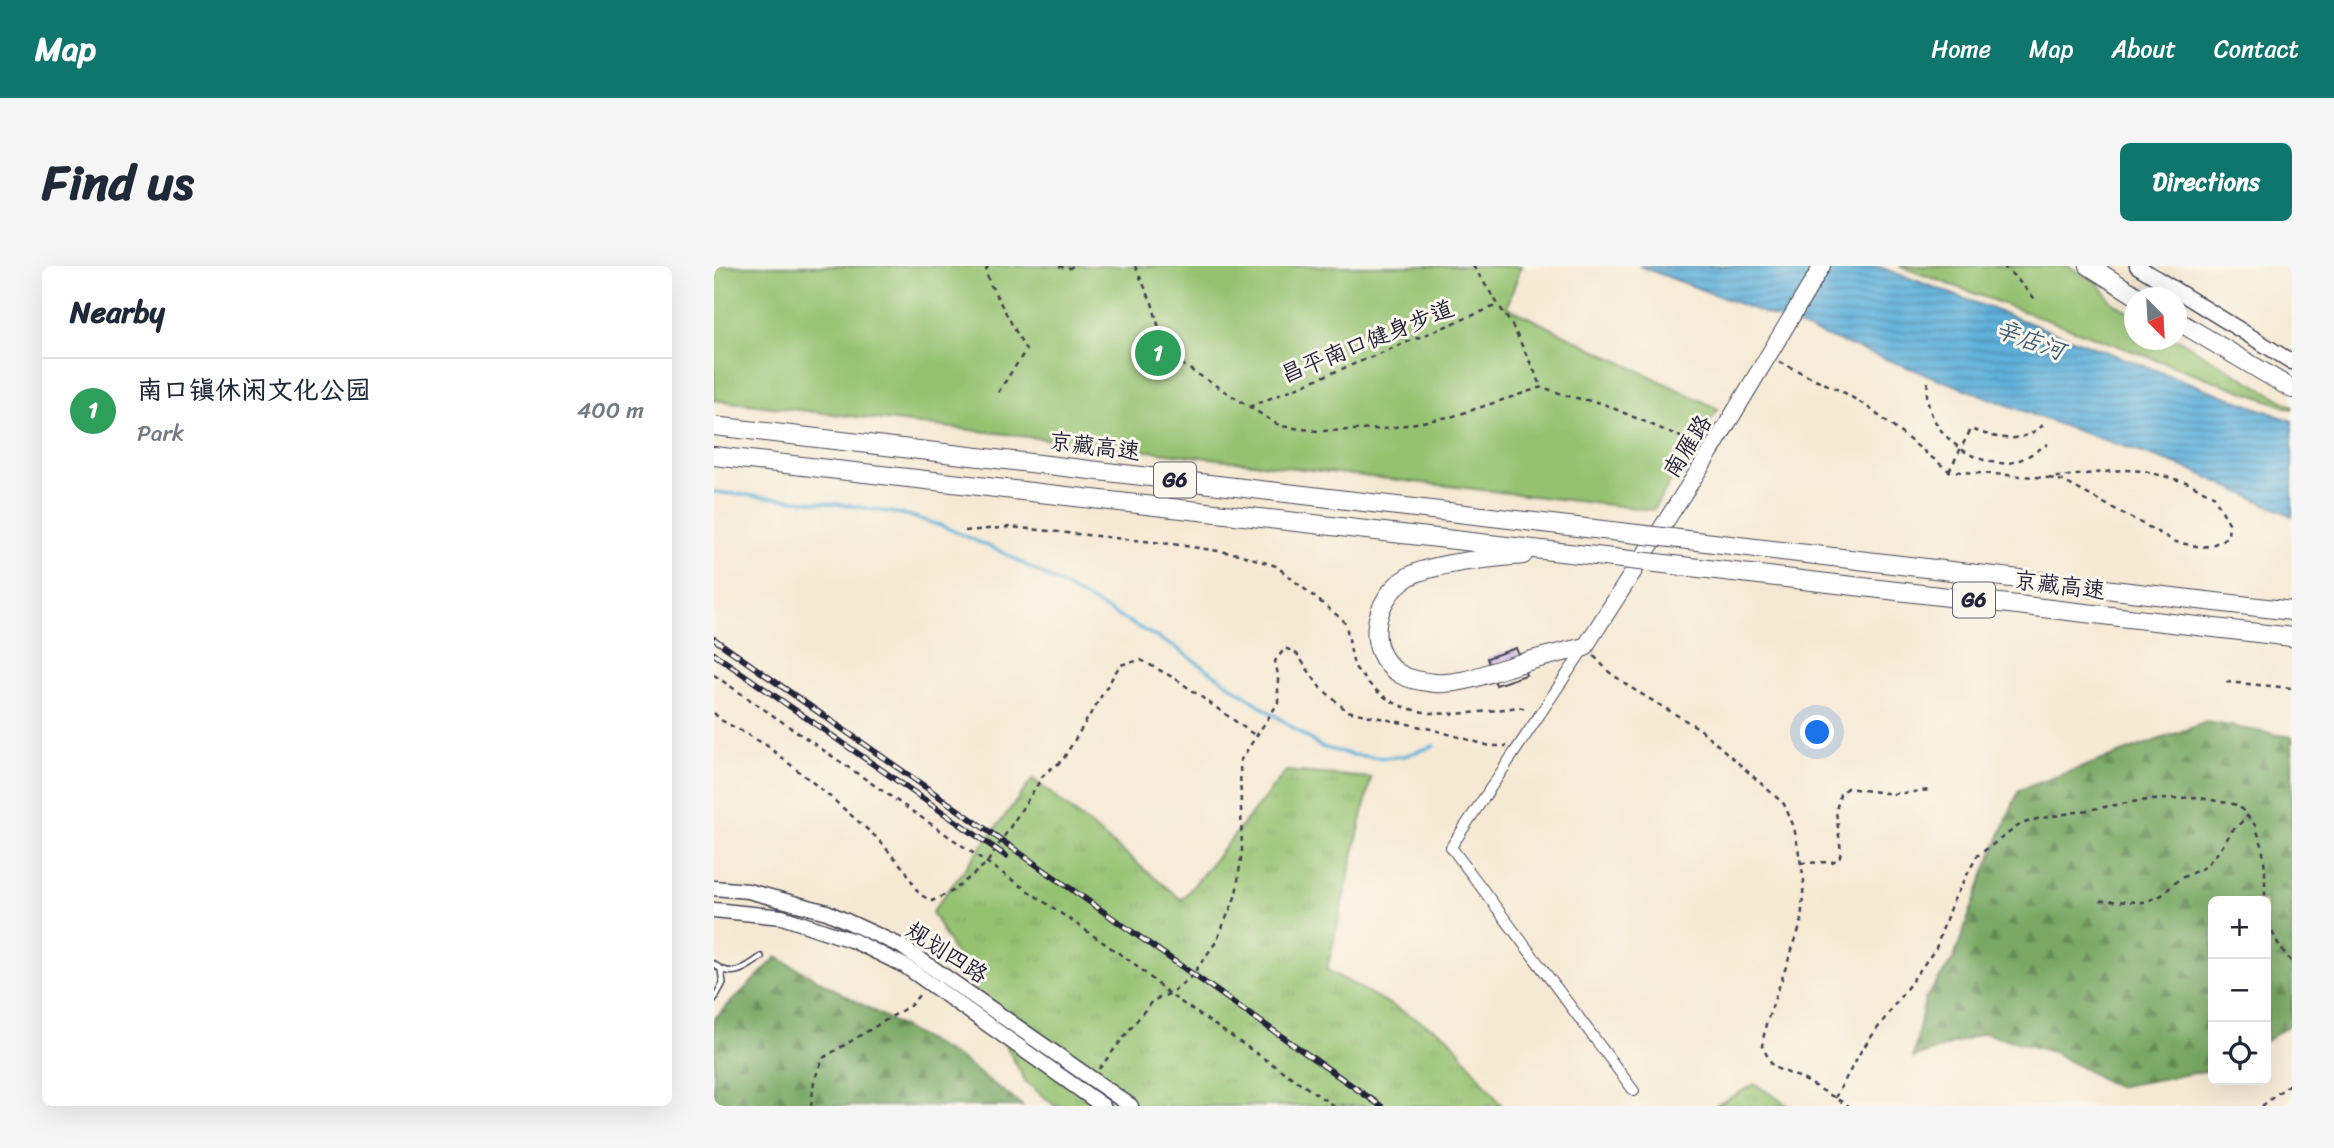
<!DOCTYPE html>
<meta charset="utf-8">
<style>
:root{--surface:#fff;--page:#f6f6f7;--text:#1f2937;--muted:#747a83;--line:#e0e1e3;--accent:#0f766e}
body{margin:0;font-family:Sriracha,"LXGW WenKai TC",sans-serif;background:var(--page);color:var(--text)}
.controls{position:absolute;right:21px;bottom:21px;display:grid;overflow:hidden;border-radius:10px;box-shadow:0 7px 28px #0002}
.controls button{width:63px;height:63px;display:grid;place-items:center;padding:0;border:0;border-bottom:2px solid var(--line);background:var(--surface);color:var(--text);font:35px sans-serif}
.compass{position:absolute;left:1410px;top:21px;width:63px;height:63px;border-radius:50%;background:var(--surface);box-shadow:0 7px 28px #0002;rotate:156deg}
.you{position:absolute;left:1104px;top:467px;width:24px;height:24px;margin:-18px;border:5px solid #fff;border-radius:50%;background:#1a73e8;box-shadow:0 0 0 10px #1a73e833}
.badge{display:grid;place-items:center;width:46px;height:46px;border-radius:50%;background:var(--accent);color:#fff;font-size:23px;font-weight:700}
.pin{position:absolute;translate:-50% -50%;border:4px solid #fff;box-shadow:0 2px 7px #0006}
.list{margin:0;padding:0;list-style:none}
h2{display:flex;justify-content:space-between;align-items:center;height:91px;margin:0;padding:0 28px;font-size:30px}
h2 small{font-size:23px;font-weight:400;color:var(--muted)}
.list li{display:grid;grid-template-columns:46px 1fr auto;gap:21px;align-items:center;box-sizing:border-box;height:105px;padding:0 28px;border-top:2px solid var(--line)}
.list b{display:block;font-size:26px;white-space:nowrap}
.list p{margin:0;font-size:23px;white-space:nowrap;color:var(--muted)}
.list em{font-size:23px;font-style:normal;color:var(--muted)}
.icon{flex:none;width:38px;height:38px;fill:none;stroke:currentColor;stroke-width:2;stroke-linecap:round;stroke-linejoin:round}
.map{position:relative;flex:none;width:1578px;height:840px;overflow:hidden;border-radius:10px}
header{display:flex;align-items:center;gap:42px;box-sizing:border-box;height:98px;padding:0 35px;background:var(--accent);color:#fff}
header strong{font-size:33px}
nav{display:flex;gap:38px;margin-inline-start:auto;font-size:24px}
.intro{display:flex;align-items:center;justify-content:space-between;box-sizing:border-box;height:168px;padding:0 42px}
h1{margin:0;font-size:49px}
.button{padding:18px 32px;border-radius:10px;background:var(--accent);color:#fff;font-size:24px;font-weight:700}
main{display:flex;gap:42px;padding:0 42px}
aside{flex:1;background:var(--surface);border-radius:10px;box-shadow:0 7px 28px #0002}
.map>svg:first-child{display:block}
.grass{fill:url(#grass-tufts);stroke:#5c7256;stroke-width:2}
.forest{fill:url(#forest-firs);stroke:#4d654f;stroke-width:2}
.park{fill:#95c271;stroke:#5c7256;stroke-width:2}
.water{fill:url(#water-rules);stroke:#40698a;stroke-width:2}
.lines{fill:none;stroke-linecap:round;stroke-linejoin:round}
.stream{stroke:#5fb0da;stroke-width:3.5}
.building{fill:url(#building-hatch)}
.lane-casing{stroke:#424052;stroke-width:8}
.street-casing{stroke:#424052;stroke-width:12}
.secondary-casing{stroke:#424052;stroke-width:17}
.primary-casing{stroke:#424052;stroke-width:18}
.highway-casing{stroke:#424052;stroke-width:20}
.path{stroke:#424052;stroke-width:2.5;stroke-dasharray:5 5;stroke-linecap:butt}
.lane{stroke:#fff;stroke-width:5}
.street{stroke:#fff;stroke-width:10}
.secondary{stroke:#fff;stroke-width:14}
.primary{stroke:#fff;stroke-width:16}
.highway{stroke:#fff;stroke-width:18}
.rail-casing{stroke:#22223b;stroke-width:6}
.rail{stroke:#fbf7ec;stroke-width:3.5;stroke-dasharray:10;stroke-linecap:butt}
.highway-bridge-casing{stroke:#424052;stroke-width:20;stroke-linecap:butt}
.highway-bridge{stroke:#fff;stroke-width:18}
.labels{text-anchor:middle;stroke-width:6;stroke-linejoin:round;paint-order:stroke}
.shield{fill:#fbf7ec;stroke:#636270;stroke-width:2}
.shield-label{font-size:21px;font-weight:bold;fill:#22223b}
.street-label{font-size:23px;fill:#22223b;stroke:#fbf7ec}
.water-label{font-size:24px;font-style:italic;fill:#3a5b7b;stroke:#fbf7ec}
</style>
<header>
<strong>Map</strong>
<nav><a>Home</a><a>Map</a><a>About</a><a>Contact</a></nav>
</header>
<div class="intro"><h1>Find us</h1><a class="button">Directions</a></div>
<main>
<aside>
<h2>Nearby<small></small></h2>
<ul class="list">
<li><span class="badge" style="background:#2e9e5b">1</span><div><b>南口镇休闲文化公园</b><p>Park</p></div><em>400 m</em></li>
</ul>
</aside>
<div class="map">
<svg width="1578" height="840" viewBox="0 0 1578 840">
<defs>
<pattern id="grass-tufts" width="24" height="20" patternUnits="userSpaceOnUse" patternTransform="scale(1.75)"><rect width="24" height="20" fill="#95c271"/><path d="M3 7l-1-3M5 7V3M7 7l1-3M15 17l-1-3M17 17v-4M19 17l1-3" fill="none" stroke="#80a663"/></pattern>
<pattern id="forest-firs" width="22" height="20" patternUnits="userSpaceOnUse" patternTransform="scale(1.75)"><rect width="22" height="20" fill="#78a863"/><path d="M5 1l3.5 6h-7zM16 11l3.5 6h-7z" fill="#628853"/></pattern>
<pattern id="water-rules" width="6" height="5" patternUnits="userSpaceOnUse" patternTransform="scale(1.75)"><rect width="6" height="5" fill="#5fb0da"/><path d="M0 2.5h6" fill="none" stroke="#4e8fb2"/></pattern>
<pattern id="building-hatch" width="6" height="6" patternUnits="userSpaceOnUse" patternTransform="scale(1.75)"><rect width="6" height="6" fill="#c6b0e0"/><path d="M-1 1l2-2M0 6l6-6M5 7l2-2" fill="none" stroke="#aa97c1"/></pattern>
</defs>
<rect width="100%" height="100%" fill="#fbf7ec"/>
<filter id="ink" filterUnits="userSpaceOnUse"><feTurbulence type="fractalNoise" baseFrequency=".0143" numOctaves="2"/><feDisplacementMap in="SourceGraphic" scale="14" xChannelSelector="R" yChannelSelector="G"/><feConvolveMatrix kernelMatrix="1 2 1 2 8 2 1 2 1" color-interpolation-filters="sRGB"/></filter>
<filter id="wash" filterUnits="userSpaceOnUse"><feTurbulence type="fractalNoise" baseFrequency=".00686" numOctaves="4" result="noise"/><feDisplacementMap in="SourceGraphic" scale="28" xChannelSelector="R" yChannelSelector="G"/><feGaussianBlur stdDeviation="1.57" result="paint"/><feColorMatrix in="noise" values="0 0 0 0 0 0 0 0 0 0 0 0 0 0 0 0 0 1.4 0 .05"/><feComposite in="paint" operator="in"/></filter>
<g filter="url(#wash)">
<rect width="100%" height="100%" fill="#f6e9d3"/>
<!-- grass -->
<g class="grass">
<path d="M572,505L657,512L613,704L734,770L788,840H341L312,816L218,646L319,513L468,634Z"/>
<path d="M1041,818L1075,840H1001Z"/>
</g>
<!-- forest -->
<g class="forest">
<path d="M1493,456L1578,471V757L1552,775V635H1499V804L1402,821L1339,786L1270,767L1199,792L1211,733L1240,692L1268,613L1305,524Z"/>
<path d="M63,691L248,794L309,840H0V753Z"/>
</g>
<!-- park -->
<g class="park">
<path d="M0,0H807L793,41L1004,143L939,244L0,134Z"/>
<path d="M1185,0H1354L1384,17L1398,36L1420,49V74L1463,73L1578,140V143Z"/>
</g>
<!-- water -->
<path class="water" d="M925,0H1163L1578,155V250L1476,203L1341,157Z"/>
<g class="lines">
<!-- stream -->
<path class="stream" d="M0,226L133,239L193,249L228,260L290,287L462,382L607,481L639,489L669,492L690,490L720,480"/>
</g>
<g id="blocks">
<!-- building -->
<g class="building">
<path d="M1440,24L1453,32H1436Z"/>
<path d="M802,382L812,409L782,419L773,392Z"/>
</g>
</g>
</g>
<g filter="url(#ink)">
<use href="#blocks" fill-opacity="0" stroke="#424052" stroke-width="2"/>
<g class="lines">
<defs>
<g id="lane">
<path d="M0,698C17,713 31,703 47,691"/>
<path d="M0,733L9,717L7,704"/>
</g>
<path id="street" d="M871,381L737,581L920,825"/>
<g id="secondary">
<path d="M1423,0L1578,96"/>
<path d="M0,622L34,625L113,646L187,680L417,840"/>
<path d="M0,644L68,651L140,675L191,700L389,840"/>
</g>
<path id="primary" d="M871,381L997,185L1108,0"/>
<g id="highway">
<path d="M1375,0L1426,32"/>
<path d="M1462,54L1578,123"/>
<path d="M0,160L923,268"/>
<path d="M0,190L908,293"/>
<path d="M957,272L1578,345"/>
<path d="M809,289C780,292 717,297 694,311C660,331 648,385 686,408C696,414 710,416 721,417C747,419 770,408 794,401C819,393 845,387 871,381"/>
<path d="M942,297L1578,371"/>
</g>
</defs>
<!-- lane casing -->
<use href="#lane" class="lane-casing"/>
<!-- street casing -->
<use href="#street" class="street-casing"/>
<!-- secondary casing -->
<use href="#secondary" class="secondary-casing"/>
<!-- primary casing -->
<use href="#primary" class="primary-casing"/>
<!-- highway casing -->
<use href="#highway" class="highway-casing"/>
<!-- path -->
<g class="path">
<path d="M274,0L272,4L275,16L312,84L283,128"/>
<path d="M345,0L354,3L359,0"/>
<path d="M421,0L438,37L448,73L461,94L566,160L603,165L670,163L740,150L828,121L857,131L887,137L985,179"/>
<path d="M759,0L799,61L828,121"/>
<path d="M1289,0L1302,12L1321,33"/>
<path d="M1065,96L1131,127L1155,142L1235,205L1335,212L1409,204L1430,205L1472,216L1499,229L1515,257L1514,270C1493,285 1486,281 1462,276L1349,215L1335,212"/>
<path d="M1214,116C1205,158 1254,201 1295,197C1309,195 1322,185 1334,178"/>
<path d="M535,141L784,39"/>
<path d="M1235,205L1257,163C1283,173 1307,179 1329,159"/>
<path d="M251,265L297,261L458,278L525,288L562,300L629,354C637,369 635,386 641,401C643,405 649,410 652,414C690,460 752,448 805,441L815,444"/>
<path d="M880,390L895,406L919,423L986,463L1070,538L1080,561L1090,614L1087,658L1052,758L1048,780L1059,801L1087,812L1135,840"/>
<path d="M0,409L422,699L455,728L620,840"/>
<path d="M1512,416L1578,422"/>
<path d="M0,447L7,454L52,479L113,528L162,571L192,605L205,628L218,635L239,625L273,597L331,507L348,495L406,399L427,394L462,413L542,470"/>
<path d="M1087,597L1118,596L1125,593L1127,586L1122,545L1126,528L1133,522L1180,528L1216,524"/>
<path d="M1386,635L1431,636L1448,629L1465,613L1491,601L1506,584L1518,565L1534,550"/>
<path d="M1552,647C1557,666 1564,681 1578,696"/>
<path d="M385,803L438,735L455,728L477,711L502,676L522,629L528,585L526,495L564,437V409L561,395L571,382L583,388L605,420L633,445L717,463L776,480H793"/>
<path d="M1121,832L1147,785L1222,682L1237,639L1263,590L1307,558L1323,553L1424,535L1481,531L1524,539L1541,559L1548,579L1551,602V635"/>
<path d="M97,840L100,815L109,792L197,739L206,728"/>
<path d="M1548,840L1578,816"/>
</g>
<!-- lane -->
<use href="#lane" class="lane"/>
<!-- street -->
<use href="#street" class="street"/>
<!-- secondary -->
<use href="#secondary" class="secondary"/>
<!-- primary -->
<use href="#primary" class="primary"/>
<!-- highway -->
<use href="#highway" class="highway"/>
<defs>
<g id="rail">
<path d="M0,373L667,840"/>
<path d="M0,388L292,590"/>
</g>
</defs>
<!-- rail casing -->
<use href="#rail" class="rail-casing"/>
<!-- rail -->
<use href="#rail" class="rail"/>
<defs>
<g id="highway-bridge">
<path d="M923,268L957,272"/>
<path d="M908,293L942,297"/>
</g>
</defs>
<!-- highway-bridge casing -->
<use href="#highway-bridge" class="highway-bridge-casing"/>
<!-- highway-bridge -->
<use href="#highway-bridge" class="highway-bridge"/>
</g>
</g>
<g class="labels">
<!-- shield labels -->
<g class="shield">
<rect x="440" y="196.5" width="42" height="35" rx="5"/>
<rect x="1239" y="316.5" width="42" height="35" rx="5"/>
</g>
<g class="shield-label">
<text x="461" y="221">G6</text>
<text x="1260" y="341">G6</text>
</g>
<!-- street labels -->
<g class="street-label">
<text transform="translate(653 75) rotate(-22)" y="8">昌平南口健身步道</text>
<text transform="translate(381 180) rotate(7)" y="8">京藏高速</text>
<text transform="translate(973 180) rotate(-58)" y="8">南雁路</text>
<text transform="translate(1346 319) rotate(7)" y="8">京藏高速</text>
<text transform="translate(233 686) rotate(33)" y="8">规划四路</text>
</g>
<!-- water labels -->
<g class="water-label">
<text transform="translate(1316 74) rotate(20)" y="8">辛店河</text>
</g>
</g>
</svg>
<div class="controls">
<button>+</button>
<button>−</button>
<button><svg class="icon" aria-label="locate" viewBox="0 0 24 24"><circle cx="12" cy="12" r="6"/><path d="M12 2v4M12 18v4M2 12h4M18 12h4"/></svg></button>
</div>
<svg class="compass" viewBox="-18 -18 36 36"><path d="M0-13l5 13h-10z" fill="#e53935"/><path d="M0 13l5-13h-10z" fill="#747a83"/></svg>
<div class="you"></div>
<div class="pin badge" style="left:444px;top:87px;background:#2e9e5b">1</div>
</div>
</main>
